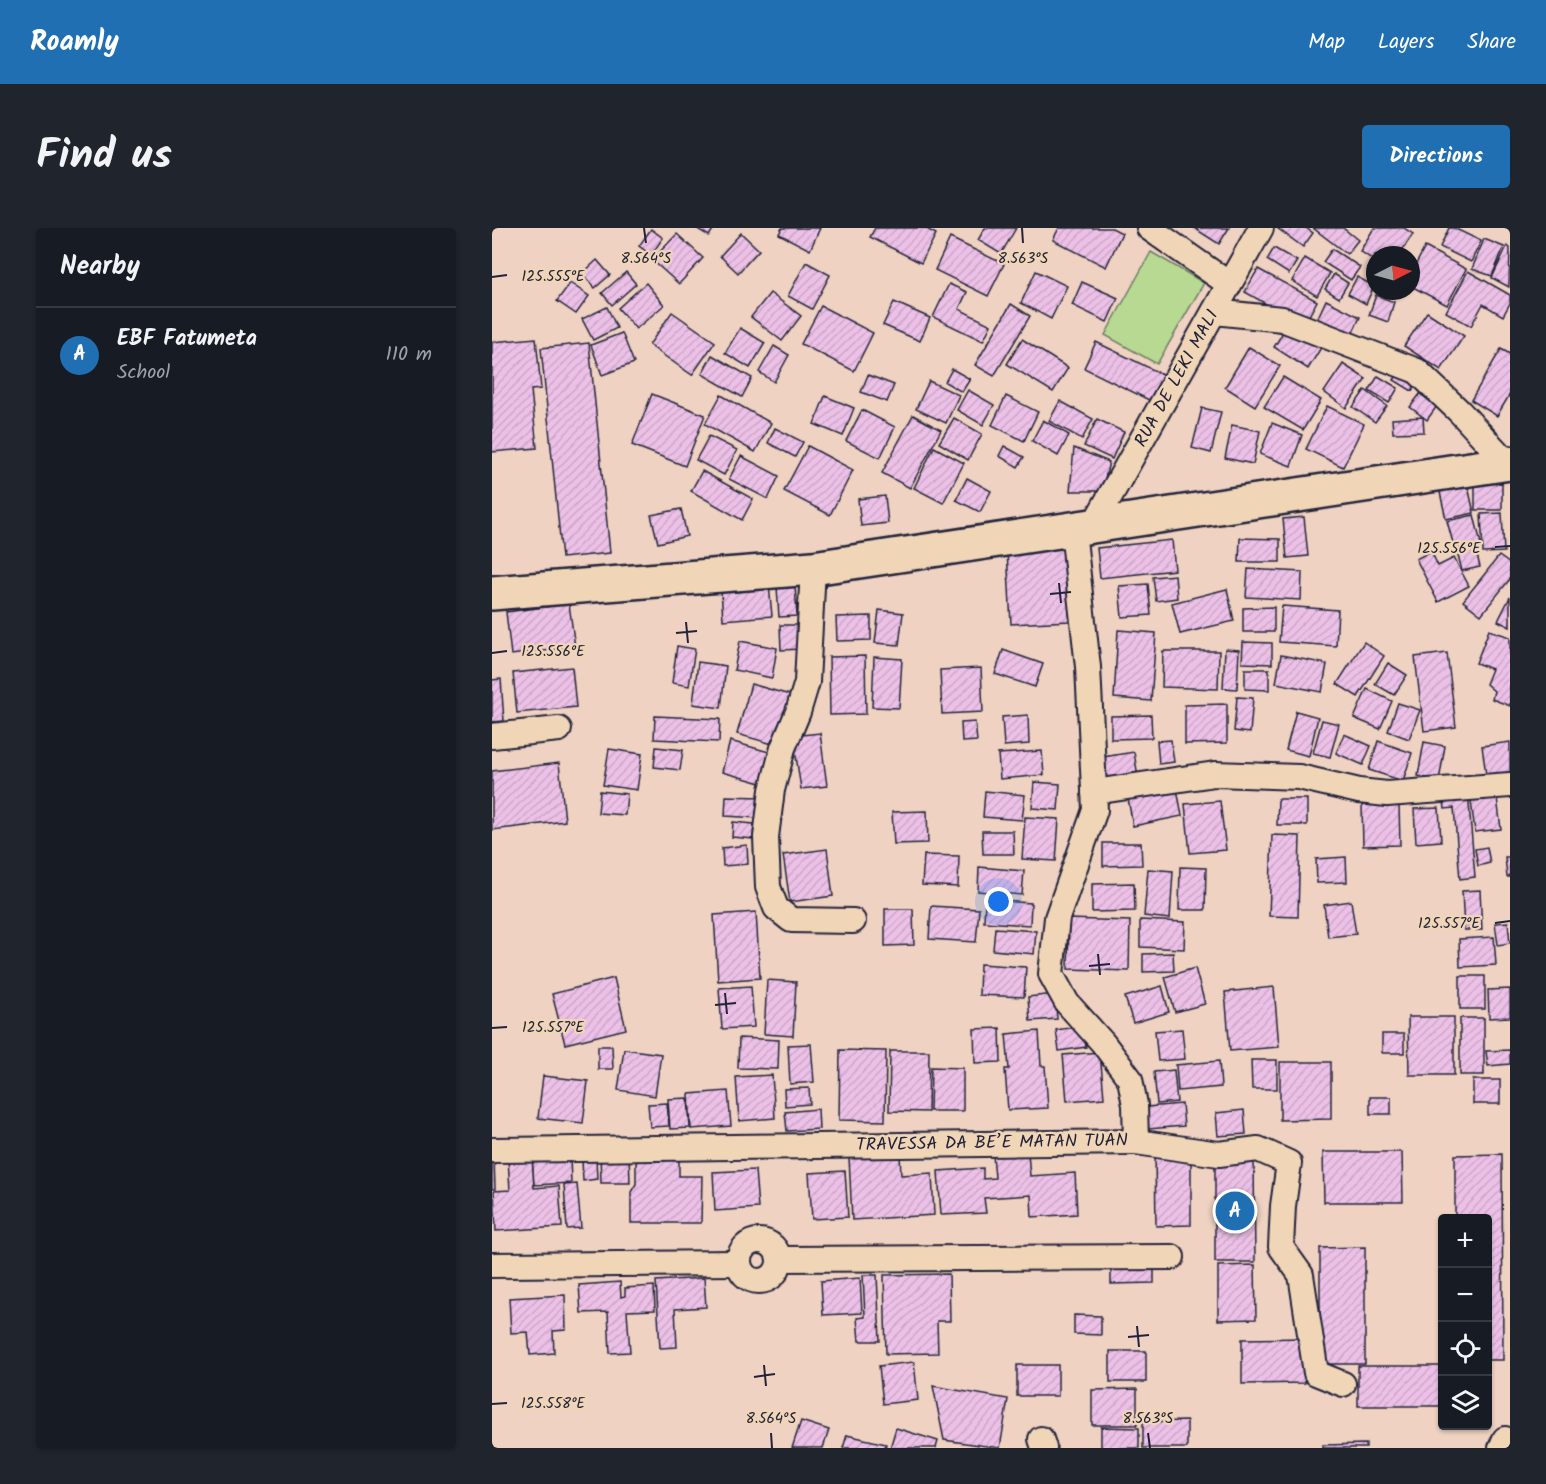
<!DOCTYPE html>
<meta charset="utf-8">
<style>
:root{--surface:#171b24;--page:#20242c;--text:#f1f3f6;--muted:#9ea1a6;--line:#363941;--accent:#1f6fb2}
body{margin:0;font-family:Kalam,sans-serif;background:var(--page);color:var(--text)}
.controls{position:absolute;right:18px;bottom:18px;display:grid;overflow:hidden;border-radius:6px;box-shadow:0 2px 4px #0004}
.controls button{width:54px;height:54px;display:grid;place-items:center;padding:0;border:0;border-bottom:2px solid var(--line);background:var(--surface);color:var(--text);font:30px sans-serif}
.compass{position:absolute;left:874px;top:18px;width:54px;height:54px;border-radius:50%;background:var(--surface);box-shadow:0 2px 4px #0004;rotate:84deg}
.you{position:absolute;left:507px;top:674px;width:21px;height:21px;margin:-15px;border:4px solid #fff;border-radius:50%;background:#1a73e8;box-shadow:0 0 0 9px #1a73e833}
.badge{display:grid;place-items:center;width:39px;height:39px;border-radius:50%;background:var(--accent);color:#fff;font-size:20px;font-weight:700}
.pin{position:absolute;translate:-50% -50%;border:3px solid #fff;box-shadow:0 2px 6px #0006}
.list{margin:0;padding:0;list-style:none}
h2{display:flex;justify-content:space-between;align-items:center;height:78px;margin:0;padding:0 24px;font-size:26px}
h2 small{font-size:20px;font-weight:400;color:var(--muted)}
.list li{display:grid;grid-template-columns:39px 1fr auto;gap:18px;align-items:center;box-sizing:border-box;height:96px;padding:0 24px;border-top:2px solid var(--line)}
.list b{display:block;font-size:22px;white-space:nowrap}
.list p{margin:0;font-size:20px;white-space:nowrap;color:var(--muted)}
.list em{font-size:20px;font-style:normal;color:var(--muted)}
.icon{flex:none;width:33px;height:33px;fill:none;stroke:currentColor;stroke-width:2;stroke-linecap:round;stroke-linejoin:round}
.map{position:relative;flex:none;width:1018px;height:1220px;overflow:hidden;border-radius:6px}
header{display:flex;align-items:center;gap:36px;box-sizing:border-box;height:84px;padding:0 30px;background:var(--accent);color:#fff}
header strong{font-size:28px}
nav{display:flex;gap:33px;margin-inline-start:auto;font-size:21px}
.intro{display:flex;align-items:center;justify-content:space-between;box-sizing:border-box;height:144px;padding:0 36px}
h1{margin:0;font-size:42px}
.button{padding:15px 27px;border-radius:6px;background:var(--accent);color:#fff;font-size:21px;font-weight:700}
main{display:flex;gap:36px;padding:0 36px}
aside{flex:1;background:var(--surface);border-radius:6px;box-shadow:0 2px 4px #0004}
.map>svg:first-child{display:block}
.green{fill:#b8d992;stroke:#6d7e66;stroke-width:1.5}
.building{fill:url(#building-hatch);stroke:#22223b;stroke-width:1.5}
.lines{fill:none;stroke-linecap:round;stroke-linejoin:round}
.minor-casing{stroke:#22223b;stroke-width:28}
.secondary-casing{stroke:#22223b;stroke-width:38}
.minor{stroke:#f0d6b7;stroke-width:24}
.secondary{stroke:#f0d6b7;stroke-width:33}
.ticks{fill:none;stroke:#22223b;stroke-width:2}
.labels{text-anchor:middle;stroke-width:4.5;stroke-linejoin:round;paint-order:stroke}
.street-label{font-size:18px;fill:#22223b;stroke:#f0d6b7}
.ticks-label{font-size:15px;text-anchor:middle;fill:#22223b;stroke:#f0d6b7;stroke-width:4.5;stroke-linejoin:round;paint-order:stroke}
</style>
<header>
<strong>Roamly</strong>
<nav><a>Map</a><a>Layers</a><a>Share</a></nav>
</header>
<div class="intro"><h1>Find us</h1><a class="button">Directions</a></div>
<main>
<aside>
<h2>Nearby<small></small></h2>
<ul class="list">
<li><span class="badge">A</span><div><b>EBF Fatumeta</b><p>School</p></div><em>110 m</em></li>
</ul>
</aside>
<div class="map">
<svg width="1018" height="1220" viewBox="0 0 1018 1220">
<defs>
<pattern id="building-hatch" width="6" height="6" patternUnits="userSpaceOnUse" patternTransform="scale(1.5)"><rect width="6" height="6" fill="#edc1e7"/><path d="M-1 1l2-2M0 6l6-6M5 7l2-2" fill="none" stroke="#cba6c7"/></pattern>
</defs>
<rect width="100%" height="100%" fill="#efd2c1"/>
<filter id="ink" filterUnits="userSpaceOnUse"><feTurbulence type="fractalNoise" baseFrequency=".0167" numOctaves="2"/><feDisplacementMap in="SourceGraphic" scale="12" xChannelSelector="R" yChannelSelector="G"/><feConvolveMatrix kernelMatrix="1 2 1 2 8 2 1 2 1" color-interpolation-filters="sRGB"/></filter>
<g filter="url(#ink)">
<!-- green -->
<path class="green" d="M659,24L712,55L665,136L613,107Z"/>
<!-- building -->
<g class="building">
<path d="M204,0H222L217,8Z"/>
<path d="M290,0H328L318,22L287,6Z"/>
<path d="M383,0H433L444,6L429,35L378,9Z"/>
<path d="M493,0H524L509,26L486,12Z"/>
<path d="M567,0H620L630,5L614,39L561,12Z"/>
<path d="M702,0H737L727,16Z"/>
<path d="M785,0H814L821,5L811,19Z"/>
<path d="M821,0H851L866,12L855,26Z"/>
<path d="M882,0H912L921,6L907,27H883V33L868,23Z"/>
<path d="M957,0H962L989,13L979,34L948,19Z"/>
<path d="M159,1L171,10L159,27L147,18Z"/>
<path d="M249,5L267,22L246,45L228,28Z"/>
<path d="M185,6L211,30L187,56L160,32Z"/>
<path d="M458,10L512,36L496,68L443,42Z"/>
<path d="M992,11L1012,19L1000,48L980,41Z"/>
<path d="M1015,18L1018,20L1017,59L1000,50Z"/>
<path d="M933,19L974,41L955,77L919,58V46Z"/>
<path d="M782,20L805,33L797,46L775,32Z"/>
<path d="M840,21L868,39L859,52L831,34Z"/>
<path d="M813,30L838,45L825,68L800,53Z"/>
<path d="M105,32L118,47L103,60L90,46Z"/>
<path d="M314,34L338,47L320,81L296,68Z"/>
<path d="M766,41L825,73L812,97L753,64Z"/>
<path d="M544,43L575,58L559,91L529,75Z"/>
<path d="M976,43L1018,67V75L1011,88L991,76L979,98L954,84Z"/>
<path d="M134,44L144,56L120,77L110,65Z"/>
<path d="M842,46L856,55L847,70L833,61Z"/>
<path d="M865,49L882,58L874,76L856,66Z"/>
<path d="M590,54L626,70L615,94L580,77Z"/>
<path d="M78,55L97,68L84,86L65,73Z"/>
<path d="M154,55L172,77L144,101L126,80Z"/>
<path d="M457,56L475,64L467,81L499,97L491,113L441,89Z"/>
<path d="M278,65L309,88L290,113L259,89Z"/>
<path d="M884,67L902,74L896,94L877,87Z"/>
<path d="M834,72L868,89L857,113L823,96Z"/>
<path d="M402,74L438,90L428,113L391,97Z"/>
<path d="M519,76L538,88L502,148L483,137Z"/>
<path d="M329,78L381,105L362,143L309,116Z"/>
<path d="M115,79L125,100L101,112L90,91Z"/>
<path d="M180,84L223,114L200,147L157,117Z"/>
<path d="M935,84L972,108L949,142L912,118Z"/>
<path d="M796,96L830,118L816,141L782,119Z"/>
<path d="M248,100L273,115L258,140L233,125Z"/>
<path d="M130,105L142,135L110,147L99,117Z"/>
<path d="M44,110L49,161L39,162L45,220L0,224V114Z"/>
<path d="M530,111L576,140L561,164L515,136Z"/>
<path d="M604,114L672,147L659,173L592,140Z"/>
<path d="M97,115L118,325L70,330L49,120Z"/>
<path d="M282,118L297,127L282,154L267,144Z"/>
<path d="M757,119L788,138L763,178L733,159Z"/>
<path d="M1009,121L1018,126V166L1005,188L979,172Z"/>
<path d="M220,127L260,150L250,169L210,146Z"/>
<path d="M851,136L874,151L854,180L832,164Z"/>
<path d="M911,137L929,148L920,163L902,152Z"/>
<path d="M460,141L478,151L470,164L453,154Z"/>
<path d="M376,147L402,157L395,174L369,164Z"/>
<path d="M886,148L906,160L897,175L877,163Z"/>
<path d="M791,149L829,172L811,202L772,179Z"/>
<path d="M437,153L467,167L454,195L424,181Z"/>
<path d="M476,162L502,177L491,197L465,182Z"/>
<path d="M873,162L895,178L883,194L861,179Z"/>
<path d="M160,166L213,187L193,238L140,217Z"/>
<path d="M928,166L945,178L935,192L918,179Z"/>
<path d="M229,167L279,195L263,224L213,196Z"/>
<path d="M333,168L362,180L351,208L322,196Z"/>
<path d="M514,168L546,184L532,213L500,197Z"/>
<path d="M568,173L601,191L590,211L557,193Z"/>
<path d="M835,178L872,196L851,239L814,221Z"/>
<path d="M710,180L729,184L719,225L700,220Z"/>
<path d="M370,182L403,199L388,230L354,213Z"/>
<path d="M421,187L449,202L418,260L390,245Z"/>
<path d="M931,189L932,204L901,205L900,191Z"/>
<path d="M462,190L490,206L476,232L447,215Z"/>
<path d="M605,191L632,204L620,231L592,218Z"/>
<path d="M551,192L577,207L566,228L540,213Z"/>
<path d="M780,195L810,207L799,238L768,226Z"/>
<path d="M740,197L768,203L761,236L733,230Z"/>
<path d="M283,200L311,214L303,229L276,215Z"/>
<path d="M217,208L245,222L232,247L204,232Z"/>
<path d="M316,218L361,242L338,287L292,263Z"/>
<path d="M512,218L532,229L526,239L507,228Z"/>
<path d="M442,219L472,235L451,275L422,260Z"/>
<path d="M582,220L617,234L610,263H578Z"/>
<path d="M249,228L287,248L276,271L237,251Z"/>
<path d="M210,243L261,271L250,292L199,263Z"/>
<path d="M475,250L499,263L488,284L464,272Z"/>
<path d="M975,254L982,285L954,291L947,260Z"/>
<rect x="983" y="255" width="27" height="27"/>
<path d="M393,268L396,295L369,298L366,271Z"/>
<path d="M189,281L195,308L166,315L159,287Z"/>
<path d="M1010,285L1012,324L991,325L989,286Z"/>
<path d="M982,287L989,316L963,322L955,293Z"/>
<path d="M812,289L816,328L795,330L791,291Z"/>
<path d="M748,310L788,311V334H747Z"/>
<path d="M680,312L683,342L608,350L605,320Z"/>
<path d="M573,319L578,393L519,396L515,323Z"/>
<path d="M983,319L988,339L970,343L965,323Z"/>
<path d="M939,323L946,338L962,330L977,358L946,374L924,331Z"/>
<path d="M1007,328L1018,336V351L989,387L971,373Z"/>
<path d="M756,341L810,344L809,372L754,369Z"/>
<path d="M683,347L685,370L664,373L661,349Z"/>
<path d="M656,356L659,387L630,389L627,358Z"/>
<path d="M277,357L280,388L231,392L229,361Z"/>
<path d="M303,357L305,388L287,389L285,359Z"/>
<path d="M735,361L742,393L688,406L680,375Z"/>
<path d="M1018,369V399L1006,393Z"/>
<path d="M77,376L83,419L19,427L14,384Z"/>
<path d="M790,378L846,382L844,418L787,414Z"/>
<path d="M782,379V404H751V380Z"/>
<path d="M387,382L411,385L407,417L383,415Z"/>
<path d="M379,388V412L345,413L344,389Z"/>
<path d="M288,397H309L310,421L289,422Z"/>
<path d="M626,402L664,405L659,473L622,470Z"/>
<path d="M997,402L1018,409V478L1000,471L1002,463L994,456L1000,441L984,435Z"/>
<path d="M248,413L285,420L280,450L242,442Z"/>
<path d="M751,414L780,415V436L750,435Z"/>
<path d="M872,414L892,428L866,469L845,456Z"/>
<path d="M185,418L203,421L197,458L180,455Z"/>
<path d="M733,421L747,422L745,461L731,460Z"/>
<path d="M511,422L551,436L543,459L503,446Z"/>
<path d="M671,423H727L726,461L670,459Z"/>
<path d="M955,425L964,499L932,503L923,429Z"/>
<path d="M789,427L835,436L830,464L784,455Z"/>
<path d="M373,428L374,486L338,487L337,429Z"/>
<path d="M382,429L410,431L407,480L380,479Z"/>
<path d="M206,434L234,438L229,480L201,476Z"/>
<path d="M896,435L915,447L902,467L883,456Z"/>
<path d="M80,439L84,479L25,485L21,445Z"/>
<path d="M489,440L491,484L450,486L448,442Z"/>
<path d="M753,441H777V462L753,461Z"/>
<path d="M9,451L12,493L0,494V452Z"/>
<path d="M259,456L298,467L284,517L245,506Z"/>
<path d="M875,461L900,473L888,501L862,490Z"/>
<path d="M745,469L761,470L758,505L742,503Z"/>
<path d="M906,475L928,482L917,511L896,503Z"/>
<path d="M735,476V515L693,516V477Z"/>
<path d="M804,483L826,489L817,528L794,522Z"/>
<path d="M536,487L537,516L512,518L510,489Z"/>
<path d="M659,487L660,510L619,511V488Z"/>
<path d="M163,488L228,491L227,514L162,511Z"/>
<path d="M830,492L847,496L838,529L821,525Z"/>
<path d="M483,494L485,513L470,514L469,495Z"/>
<path d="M328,505L335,558L309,561L301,508Z"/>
<path d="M852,506L879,518L871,537L844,525Z"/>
<path d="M679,512L682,534L667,536L665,513Z"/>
<path d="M238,513L277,524L269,555L230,544Z"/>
<path d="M886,513L920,525L911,553L877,542Z"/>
<path d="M932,514L953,518L947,553L926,548Z"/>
<path d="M1018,514V551L995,554L990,518Z"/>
<path d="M164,519L191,522L188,542L162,539Z"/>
<path d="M117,521L150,526L145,562L111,557Z"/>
<path d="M550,523L552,547L508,551L506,526Z"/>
<path d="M642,524L646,549L614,554L611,529Z"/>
<path d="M67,535L73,593L0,602V543Z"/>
<path d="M542,554L568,556L566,582L540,580Z"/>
<path d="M684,555L690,588L641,598L635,565Z"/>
<path d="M1004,562L1009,601L983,604L978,565Z"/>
<path d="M108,563L135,566L133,587L106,585Z"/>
<path d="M493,563L533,567L530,592L491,589Z"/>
<path d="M976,563L983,649L968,651L962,580L953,581L951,565Z"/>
<path d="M234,568L268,569L267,590L233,588Z"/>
<path d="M786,571H815V597H785Z"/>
<path d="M728,573L734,622L698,625L693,576Z"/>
<path d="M907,576L908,617L871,618L870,577Z"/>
<path d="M947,580L949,613L924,615L922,581Z"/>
<path d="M435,583L436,615L402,616L400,584Z"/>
<path d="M533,589L567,591L564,633L530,631Z"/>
<path d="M241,594L262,596L261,611L240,609Z"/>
<path d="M490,603H521L522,626H491Z"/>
<path d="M780,607L808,608L806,689L777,688Z"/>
<path d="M611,615H649L650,637L611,638Z"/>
<path d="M255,617L256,636L231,638L230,620Z"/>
<path d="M995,619L998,635L986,638L983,621Z"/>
<path d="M335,621L341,668L298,674L291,627Z"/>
<path d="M432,627L467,628L466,659L430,657Z"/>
<path d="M854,629L855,654L825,655L824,631Z"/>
<path d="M1013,629H1018V649H1015Z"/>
<path d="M487,639L532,643L530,667L486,663Z"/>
<path d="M688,639L714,640L713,682H687Z"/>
<path d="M656,641L681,643L678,691L652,688Z"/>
<path d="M642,655L643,683L600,684V656Z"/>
<path d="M988,662L990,702H972L970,663Z"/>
<path d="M493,672L539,675L538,697L492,694Z"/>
<path d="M859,673L864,706L836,709L832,677Z"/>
<path d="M439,678L487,681L484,714L437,711Z"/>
<path d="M393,681H421L422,717L393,718Z"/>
<path d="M264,684L268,750L226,753L222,687Z"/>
<path d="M577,691L638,693L637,743L576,741Z"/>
<path d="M648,692L693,694L692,721L648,719Z"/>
<path d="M1016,694L1018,715L1006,717L1003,695Z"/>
<path d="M503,700L544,703L542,726L501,722Z"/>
<path d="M1002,709L1004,737L968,739L967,711Z"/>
<path d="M681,725L682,743L651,744V726Z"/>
<path d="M488,736L534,739L532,769L487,767Z"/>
<path d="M703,740L713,776L683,784L673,749Z"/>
<rect x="968" y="748" width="25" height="33"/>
<path d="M122,750L134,801L73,816L60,766Z"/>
<path d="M275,752L304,754L301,808L272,806Z"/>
<path d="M259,758L262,799L230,801L227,760Z"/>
<path d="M670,758L677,784L641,795L633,769Z"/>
<path d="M782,759L787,819L738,823L733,764Z"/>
<path d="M1018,761V789L997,790L996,762Z"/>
<path d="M563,766L565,791L538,793L536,769Z"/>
<path d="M916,789H962V847H917Z"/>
<rect x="968" y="790" width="24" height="57"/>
<path d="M591,798L594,819L567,823L564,802Z"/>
<path d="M508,800L509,834L483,835L482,801Z"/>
<path d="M690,801L693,831L666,833L663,803Z"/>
<path d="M547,803L549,838H553L556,880L516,882L513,841H517L514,806Z"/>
<rect x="890" y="806" width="22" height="19"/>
<path d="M247,810L287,812L286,841L246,840Z"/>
<path d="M319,816L322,854L298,856L296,817Z"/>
<path d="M106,818H120L121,841H106Z"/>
<path d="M132,821L169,826L163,868L126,862Z"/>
<path d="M348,822L394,823L393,893L347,892Z"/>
<path d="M1018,822V836L996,838L994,823Z"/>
<path d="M398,823H437L436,884L397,883Z"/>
<path d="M608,824L612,870L575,873L571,827Z"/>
<path d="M759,832H785V861H760Z"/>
<path d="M727,833L729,859L686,863L684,837Z"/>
<path d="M788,834H839V891L788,892Z"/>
<path d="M439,839L471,840V883H438Z"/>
<path d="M682,842L685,874L665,876L662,844Z"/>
<path d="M280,847L283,890L247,893L244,849Z"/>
<path d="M51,848L96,853L91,895L46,890Z"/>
<rect x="981" y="852" width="27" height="24"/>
<path d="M317,860L318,876L293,878L292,861Z"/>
<path d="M236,863L239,898L199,901L197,866Z"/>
<rect x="878" y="869" width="21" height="17"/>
<path d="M196,870L198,900L178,901L176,871Z"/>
<path d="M175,875L177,898L158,899L156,876Z"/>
<path d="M690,876L692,898L656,901L654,879Z"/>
<path d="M326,881L327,901L295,903L293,884Z"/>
<path d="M752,882L754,906L726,908L724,885Z"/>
<path d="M137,924L138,955H109L108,925Z"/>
<path d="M144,924H187V948H210L209,995H139V964L144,956Z"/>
<path d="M831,924H910L911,974H832Z"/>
<path d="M536,925L538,948L583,945L585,986L540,989L539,967L492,970L494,985L449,987L446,943L491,940V951L503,950L501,927Z"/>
<path d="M408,926L409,947L440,945L442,987L360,992L357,929Z"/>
<path d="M1010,926L1011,1132H996V990H963V927Z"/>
<path d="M663,927H699V997L664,998Z"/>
<path d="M78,928L79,955L42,957L40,930Z"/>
<path d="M0,929H2L3,961H0Z"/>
<path d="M40,929L42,960L67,958L70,999L4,1003L2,963L18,962L16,931Z"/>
<path d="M90,931H104L105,951L91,953Z"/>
<path d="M723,933H762L763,1034H723Z"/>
<path d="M263,942L266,980L223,983L221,944Z"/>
<path d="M353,943L356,989L320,991L317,945Z"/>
<path d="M85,956L89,1000L75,1001L72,957Z"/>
<path d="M873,1019V1136H828V1020Z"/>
<path d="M619,1035H662V1055L619,1056Z"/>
<path d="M763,1037L764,1091L726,1092V1038Z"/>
<path d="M457,1046L458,1093H445L446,1125L394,1126L392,1047Z"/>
<path d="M371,1047H385L388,1113H367L365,1090L373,1089Z"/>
<path d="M212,1050L214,1079L183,1081L185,1119L168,1120L164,1053Z"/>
<path d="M368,1050L370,1085L331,1087L329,1053Z"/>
<path d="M128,1054L129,1069L133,1068V1060L162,1058L163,1082L135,1083L138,1124L118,1125L116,1084L89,1085L87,1057Z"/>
<path d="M73,1067L74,1102L61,1103L62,1125L38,1127L36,1104L19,1105L17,1070Z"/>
<path d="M582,1087L609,1088V1107L582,1106Z"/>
<path d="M812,1110L813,1155L750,1156V1111Z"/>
<rect x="618" y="1123" width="36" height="31"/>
<path d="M422,1134L426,1172L391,1176L387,1138Z"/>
<rect x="525" y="1137" width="41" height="31"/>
<rect x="866" y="1138" width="85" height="40"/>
<path d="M441,1158L516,1171L508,1220L452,1212Z"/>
<path d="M645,1161V1197H600V1162Z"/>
<path d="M309,1193L337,1202L331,1220H300Z"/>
<path d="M695,1193V1220H651V1194Z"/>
<path d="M609,1199L647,1200V1220H609Z"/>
<path d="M404,1200L446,1213L444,1220H398Z"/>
<path d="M355,1207L394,1216L393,1220H351Z"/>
<path d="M874,1216V1220H831V1217Z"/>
</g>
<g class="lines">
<defs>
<g id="minor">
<path d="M657,0L737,56"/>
<path d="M722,84L790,91L925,143L968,184L1016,236"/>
<path d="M600,300L769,0"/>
<path d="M321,340L315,454L306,484L291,520L280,562L274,609L276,659L284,680L299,692L361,693"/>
<path d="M0,508L67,501"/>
<path d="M602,564L723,546L807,549L867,563L895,566L1018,557"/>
<path d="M644,914L727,926L766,921L797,935L791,978L789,1019L809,1047L824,1145L851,1156"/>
<path d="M0,922L644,914L643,877L638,851L611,815L575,775L559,746L565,690L603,582L596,439L581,302"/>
<circle cx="267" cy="1033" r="20"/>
<path d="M287,1031L680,1029"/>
<path d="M0,1037L246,1035"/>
<path d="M549,1211L552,1220"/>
<path d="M1009,1220L1013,1211"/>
</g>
<path id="secondary" d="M0,365L321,340L1018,235"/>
</defs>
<!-- minor casing -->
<use href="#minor" class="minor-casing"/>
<!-- secondary casing -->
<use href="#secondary" class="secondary-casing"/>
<!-- minor -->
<use href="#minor" class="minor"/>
<!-- secondary -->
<use href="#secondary" class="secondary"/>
</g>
</g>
<!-- ticks -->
<path class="ticks" d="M152,0L154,15M530,0L531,15M0,49L15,47M1003,319L1018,318M567,355L569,375M558,366L579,364M194,394L196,415M184,405L205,403M0,425L15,423M1003,695L1018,693M606,726L608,747M597,738L618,736M233,765L235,786M223,777L244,775M0,800L15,799M645,1098L647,1119M636,1109L657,1107M272,1137L274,1158M262,1149L283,1146M0,1176L15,1175M279,1205L280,1220M656,1205L658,1220"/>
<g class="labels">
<!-- street labels -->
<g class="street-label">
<text transform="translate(684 150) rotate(-61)" y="6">RUA DE LEKI MALI</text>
<text transform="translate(500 914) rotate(-1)" y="6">TRAVESSA DA BE’E MATAN TUAN</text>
</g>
</g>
<g class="ticks-label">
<text x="154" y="35">8.564°S</text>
<text x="531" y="35">8.563°S</text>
<text x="61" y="53">125.555°E</text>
<text x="957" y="325">125.556°E</text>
<text x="61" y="428">125.556°E</text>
<text x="957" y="700">125.557°E</text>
<text x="61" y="804">125.557°E</text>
<text x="61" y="1180">125.558°E</text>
<text x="279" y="1195">8.564°S</text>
<text x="656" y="1195">8.563°S</text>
</g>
</svg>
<div class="controls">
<button>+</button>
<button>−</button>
<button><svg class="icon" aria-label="locate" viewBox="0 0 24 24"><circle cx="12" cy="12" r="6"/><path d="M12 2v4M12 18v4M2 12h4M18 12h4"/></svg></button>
<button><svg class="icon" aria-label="layers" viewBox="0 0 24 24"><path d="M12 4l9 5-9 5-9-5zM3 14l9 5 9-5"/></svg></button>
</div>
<svg class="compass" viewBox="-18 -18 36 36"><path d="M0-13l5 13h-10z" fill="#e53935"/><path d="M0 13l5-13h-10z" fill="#9ea1a6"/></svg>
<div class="you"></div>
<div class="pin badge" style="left:743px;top:983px">A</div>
</div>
</main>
